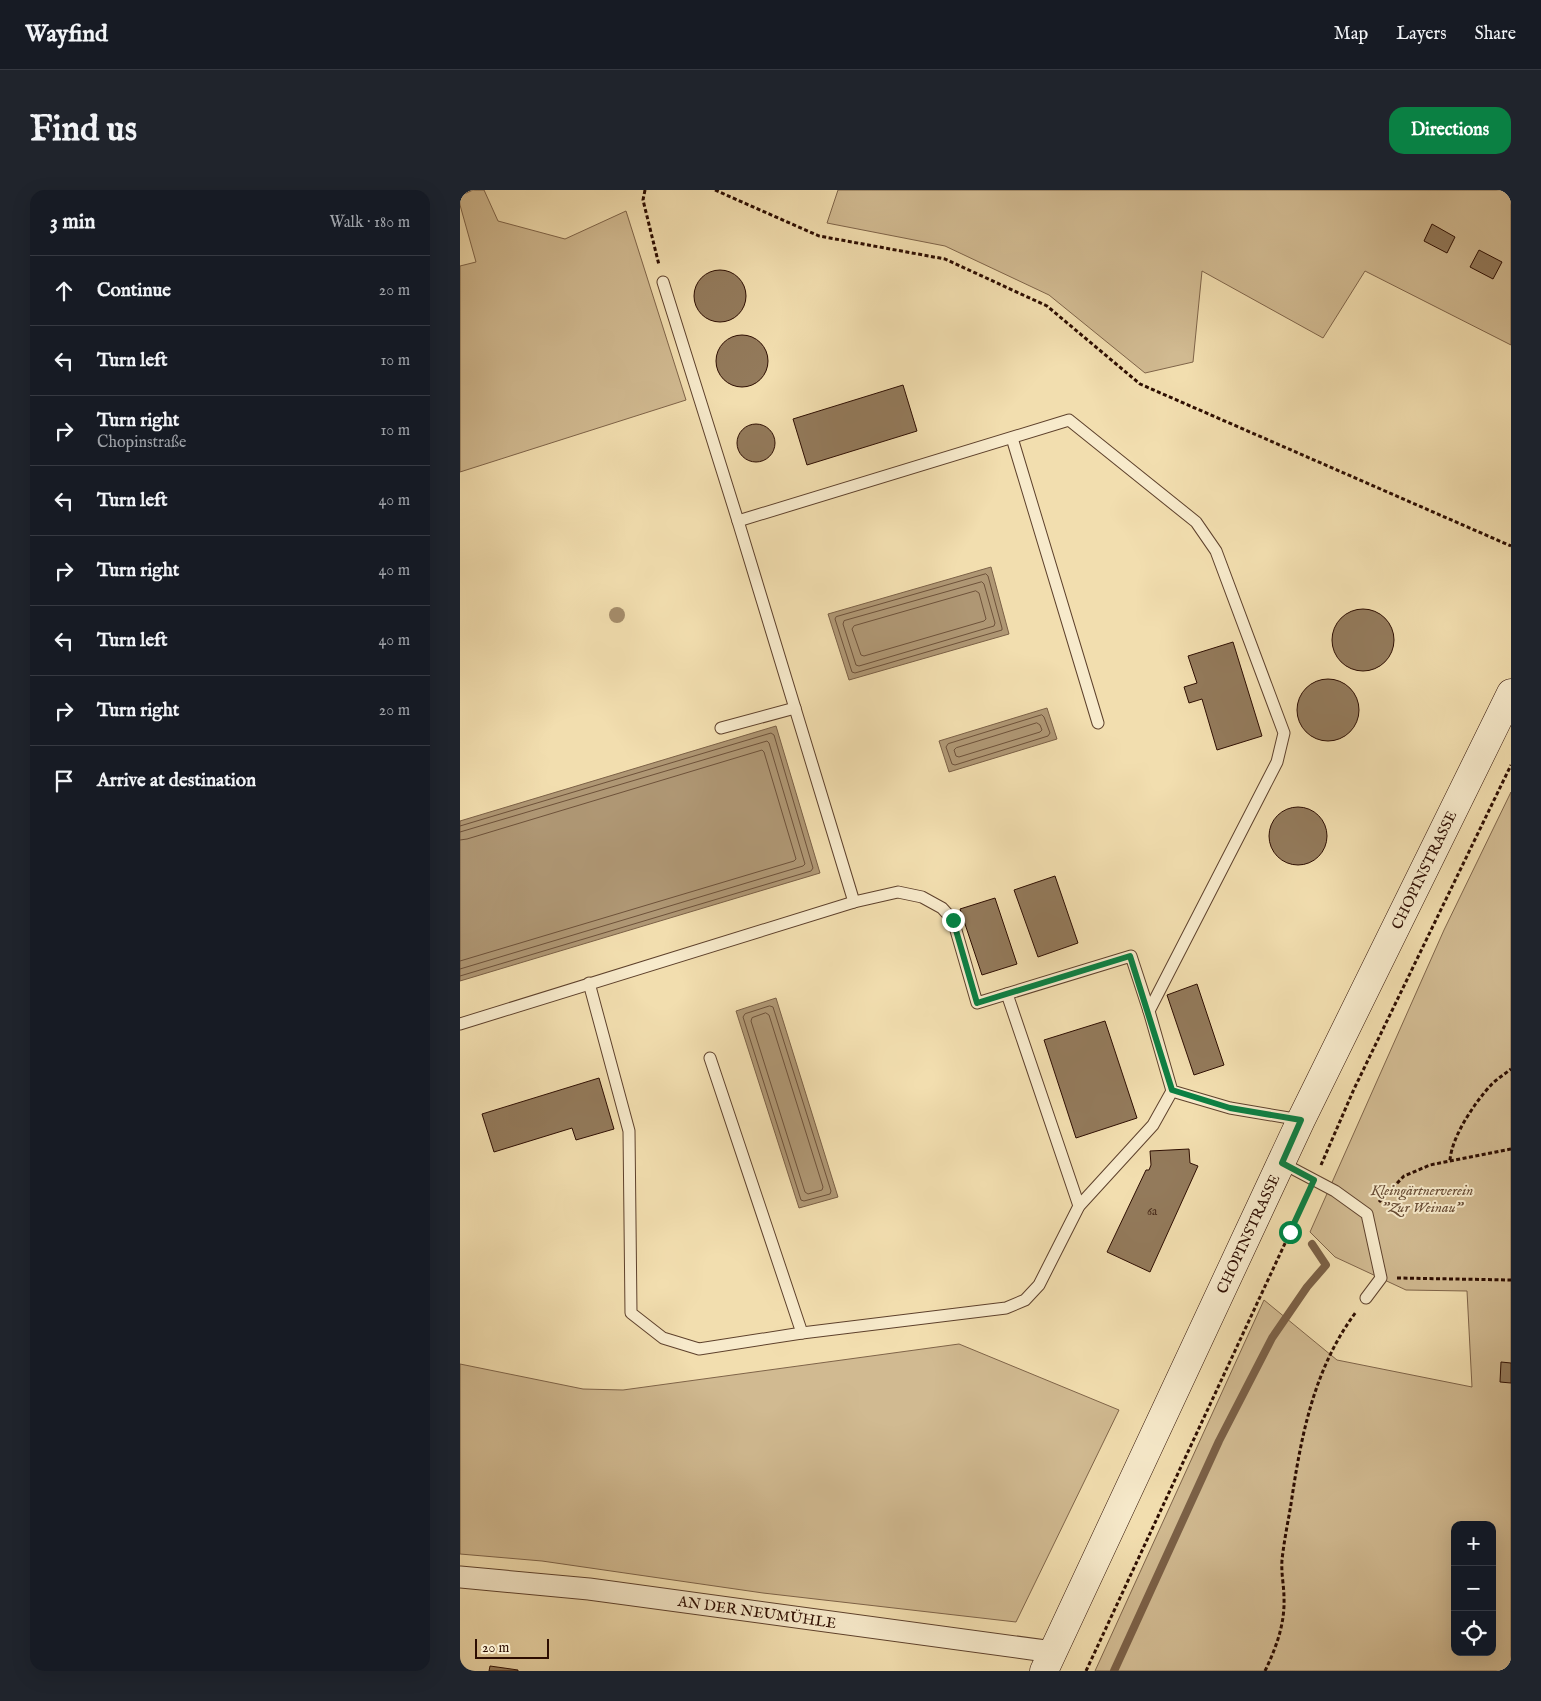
<!DOCTYPE html>
<meta charset="utf-8">
<style>
:root{--surface:#171b24;--page:#20242c;--text:#f1f3f6;--muted:#9ea1a6;--line:#363941;--accent:#0b8043}
body{margin:0;font-family:"IM FELL English",serif;background:var(--page);color:var(--text)}
.controls{position:absolute;right:15px;bottom:15px;display:grid;overflow:hidden;border-radius:10px;box-shadow:0 5px 20px #0002}
.controls button{width:45px;height:45px;display:grid;place-items:center;padding:0;border:0;border-bottom:1px solid var(--line);background:var(--surface);color:var(--text);font:25px sans-serif}
.scale{position:absolute;left:15px;bottom:12px;width:74px;box-sizing:border-box;padding-left:5px;border:2px solid #2d0d01;border-top:0;font-size:14px;line-height:18px;white-space:nowrap;color:#2d0d01;-webkit-text-stroke:4px #f7eacb;paint-order:stroke}
.stop{position:absolute;width:15px;height:15px;margin:-11px;border:4px solid #0b8043;border-radius:50%;background:#fff}
.stop.end{background:#0b8043;border-color:#fff;box-shadow:0 1px 5px #0008}
.list{margin:0;padding:0;list-style:none}
h2{display:flex;justify-content:space-between;align-items:center;height:65px;margin:0;padding:0 20px;font-size:21px}
h2 small{font-size:16px;font-weight:400;color:var(--muted)}
.list li{display:grid;grid-template-columns:32px 1fr auto;gap:15px;align-items:center;box-sizing:border-box;height:70px;padding:0 20px;border-top:1px solid var(--line)}
.list b{display:block;font-size:19px;white-space:nowrap}
.list p{margin:0;font-size:16px;white-space:nowrap;color:var(--muted)}
.list em{font-size:16px;font-style:normal;color:var(--muted)}
.icon{flex:none;width:28px;height:28px;fill:none;stroke:currentColor;stroke-width:2;stroke-linecap:round;stroke-linejoin:round}
.map{position:relative;flex:none;width:1051px;height:1481px;overflow:hidden;border-radius:15px}
header{display:flex;align-items:center;gap:30px;box-sizing:border-box;height:70px;padding:0 25px;background:var(--surface);border-bottom:1px solid var(--line)}
header strong{font-size:24px}
nav{display:flex;gap:28px;margin-inline-start:auto;font-size:18px}
.intro{display:flex;align-items:center;justify-content:space-between;box-sizing:border-box;height:120px;padding:0 30px}
h1{margin:0;font-size:35px}
.button{padding:12px 22px;border-radius:15px;background:var(--accent);color:#fff;font-size:18px;font-weight:700}
main{display:flex;gap:30px;padding:0 30px}
aside{flex:1;background:var(--surface);border-radius:15px;box-shadow:0 5px 20px #0002}
.map>svg:first-child{display:block}
.green{fill:#d1ba91;stroke:#7f6449;fill-rule:evenodd}
.water{fill:#af9774;stroke:#7b6046}
.lines{fill:none;stroke-linecap:round;stroke-linejoin:round}
.shore{stroke:#6e523a;stroke-width:1}
.stream{stroke:#7b6046;stroke-width:8}
.building{fill:#937a5b;stroke:#2d0d01}
.lane-casing{stroke:#5e412c;stroke-width:13}
.street-casing{stroke:#5e412c;stroke-width:23}
.secondary-casing{stroke:#2d0d01;stroke-width:29}
.path{stroke:#2d0d01;stroke-width:3;stroke-dasharray:4 2.5;stroke-linecap:butt}
.lane{stroke:#f7eacb;stroke-width:11}
.street{stroke:#f7eacb;stroke-width:21}
.secondary{stroke:#f7eacb;stroke-width:28}
.tree{fill:#a58d6b}
.route{stroke:#0b8043;stroke-width:6}
.labels{text-anchor:middle;stroke-width:4;stroke-linejoin:round;paint-order:stroke}
.number-label{font-size:12px;fill:#462818}
.street-label{font-size:15px;fill:#2d0d01;stroke:#f7eacb}
.park-label{font-size:15px;font-style:italic;fill:#664a33;stroke:#f7eacb}
</style>
<header>
<strong>Wayfind</strong>
<nav><a>Map</a><a>Layers</a><a>Share</a></nav>
</header>
<div class="intro"><h1>Find us</h1><a class="button">Directions</a></div>
<main>
<aside>
<h2>3 min<small>Walk · 180 m</small></h2>
<ul class="list">
<li><svg class="icon" aria-label="ahead" viewBox="0 0 24 24"><path d="M12 20V5M6 11l6-6 6 6"/></svg><div><b>Continue</b></div><em>20 m</em></li>
<li><svg class="icon" aria-label="left" viewBox="0 0 24 24"><path d="M17 20v-9H6M10 6l-5 5 5 5"/></svg><div><b>Turn left</b></div><em>10 m</em></li>
<li><svg class="icon" aria-label="right" viewBox="0 0 24 24"><path d="M7 20v-9h11M14 6l5 5-5 5"/></svg><div><b>Turn right</b><p>Chopinstraße</p></div><em>10 m</em></li>
<li><svg class="icon" aria-label="left" viewBox="0 0 24 24"><path d="M17 20v-9H6M10 6l-5 5 5 5"/></svg><div><b>Turn left</b></div><em>40 m</em></li>
<li><svg class="icon" aria-label="right" viewBox="0 0 24 24"><path d="M7 20v-9h11M14 6l5 5-5 5"/></svg><div><b>Turn right</b></div><em>40 m</em></li>
<li><svg class="icon" aria-label="left" viewBox="0 0 24 24"><path d="M17 20v-9H6M10 6l-5 5 5 5"/></svg><div><b>Turn left</b></div><em>40 m</em></li>
<li><svg class="icon" aria-label="right" viewBox="0 0 24 24"><path d="M7 20v-9h11M14 6l5 5-5 5"/></svg><div><b>Turn right</b></div><em>20 m</em></li>
<li><svg class="icon" aria-label="arrive" viewBox="0 0 24 24"><path d="M6 21V4h12l-3 4 3 4H6"/></svg><div><b>Arrive at destination</b></div></li>
</ul>
</aside>
<div class="map">
<svg width="1051" height="1481" viewBox="0 0 1051 1481">
<rect width="100%" height="100%" fill="#f2deaf"/>
<filter id="stains"><feTurbulence type="fractalNoise" baseFrequency=".004" numOctaves="4"/><feColorMatrix values="0 0 0 0 .2 0 0 0 0 .09 0 0 0 0 .02 0 0 0 .5 -.17"/></filter>
<radialGradient id="worn" r=".72"><stop offset=".6" stop-color="#630" stop-opacity="0"/><stop offset="1" stop-color="#630" stop-opacity=".3"/></radialGradient>
<!-- green -->
<g class="green">
<path d="M13,0H24L38,31L105,49L166,21L226,210L0,282V76L16,72L0,15V6Z"/>
<path d="M378,0H1051V155L905,81L863,148L742,81L733,172L685,183L589,105L485,56L367,33Z"/>
<path d="M1051,602V1481H635L804,1110L877,1170L1012,1197L1007,1101L946,1100L875,1067L850,1042L984,740ZM995,1335H1032V1462H995Z"/>
<path d="M499,1154L659,1220L556,1432L303,1403L82,1371L0,1364V1174L123,1199L163,1200Z"/>
</g>
<!-- water -->
<g class="water">
<path d="M531,377L549,444L389,490L368,424Z"/>
<path d="M587,518L597,549L489,582L479,551Z"/>
<path d="M316,536L360,683L0,791V631Z"/>
<path d="M316,808L378,1007L339,1018L276,821Z"/>
</g>
<g class="lines">
<!-- shore -->
<g class="shore">
<path d="M526,384L528,386L542,438V440L395,483L392,482L375,429L376,427Z"/>
<path d="M522,392L524,394L535,433L534,436L399,476L396,475L383,434L384,431Z"/>
<path d="M516,401L519,403L526,429L524,431L404,466L401,465L392,439L394,436Z"/>
<path d="M582,525L584,527L590,543L588,546L495,575L492,574L486,557L488,554Z"/>
<path d="M577,533L580,535L582,540L580,542L499,567L496,566L494,560L496,558Z"/>
<path d="M0,636L311,543L314,545L353,678L351,681L0,786"/>
<path d="M0,642L307,551L309,553L345,674L343,676L0,779"/>
<path d="M0,650L7,649L302,560L304,562L336,669L334,671L0,771"/>
<path d="M310,816L313,817L371,1001L370,1004L344,1011L341,1010L283,827L285,824Z"/>
<path d="M306,823L309,825L363,997L362,1000L348,1004L345,1002L291,831L292,828Z"/>
</g>
<!-- stream -->
<path class="stream" d="M654,1481L759,1251L812,1148L847,1097L866,1075L852,1054"/>
</g>
<!-- building -->
<g class="building">
<path d="M972,34L995,47L987,63L964,51Z"/>
<path d="M1019,60L1042,72L1033,89L1010,77Z"/>
<circle cx="260" cy="106" r="26"/>
<circle cx="282" cy="171" r="26"/>
<path d="M443,195L457,241L347,275L333,229Z"/>
<circle cx="296" cy="253" r="19"/>
<circle cx="903" cy="450" r="31"/>
<path d="M773,452L802,546L757,560L742,509L729,513L724,497L737,493L728,466Z"/>
<circle cx="868" cy="520" r="31"/>
<circle cx="838" cy="646" r="29"/>
<path d="M595,686L618,753L578,767L554,700Z"/>
<path d="M535,708L557,774L522,785L500,719Z"/>
<path d="M737,794L764,875L734,885L707,805Z"/>
<path d="M645,831L677,928L616,948L584,850Z"/>
<path d="M139,888L154,939L116,950L112,938L34,962L22,924Z"/>
<path d="M729,959L730,973L738,976L690,1082L647,1062L686,980H689L691,975L690,961Z"/>
<path d="M1041,1172L1051,1173V1193L1040,1192Z"/>
<path d="M30,1476L58,1480V1481H29Z"/>
</g>
<g class="lines">
<defs>
<g id="lane">
<path d="M203,92L278,331L394,712L438,702L462,707L482,718L493,730L517,813L671,766L689,821"/>
<path d="M552,248L638,533"/>
<path d="M278,331L609,230L736,332L756,361L824,543L817,572L689,821L712,901L770,918L841,930"/>
<path d="M261,538L335,518"/>
<path d="M129,793L169,941L171,1123L203,1148L239,1159L342,1143L250,868"/>
<path d="M547,804L619,1016"/>
<path d="M0,834L394,712"/>
<path d="M822,973L875,1001L907,1024L921,1088L906,1108"/>
<path d="M342,1143L546,1118L565,1110L579,1095L619,1016L693,935L712,901"/>
</g>
<path id="street" d="M0,1387L129,1399L593,1462"/>
<path id="secondary" d="M584,1481L841,930L1051,503"/>
</defs>
<!-- lane casing -->
<use href="#lane" class="lane-casing"/>
<!-- street casing -->
<use href="#street" class="street-casing"/>
<!-- secondary casing -->
<use href="#secondary" class="secondary-casing"/>
<!-- path -->
<g class="path">
<path d="M185,0L183,10L199,75"/>
<path d="M255,0L359,46L485,69L587,116L680,194L1051,356"/>
<path d="M990,970C992,946 1015,912 1032,894C1038,888 1045,884 1051,879"/>
<path d="M861,975L894,899L1051,575"/>
<path d="M919,1012L944,986L970,975L1051,959"/>
<path d="M937,1088L1051,1090"/>
<path d="M626,1481L847,1006"/>
<path d="M805,1481C816,1458 825,1434 824,1408C824,1396 821,1383 822,1370C824,1351 828,1332 831,1314C841,1246 854,1178 896,1122"/>
</g>
<!-- lane -->
<use href="#lane" class="lane"/>
<!-- street -->
<use href="#street" class="street"/>
<!-- secondary -->
<use href="#secondary" class="secondary"/>
</g>
<!-- trees -->
<circle class="tree" cx="157" cy="425" r="8"/>
<g class="lines">
<!-- route -->
<path class="route" d="M493,730L517,813L670,766L712,900L770,918L841,930L822,973L854,990L830,1042"/>
</g>
<g class="labels">
<!-- number labels -->
<g class="number-label">
<text x="692" y="1025">6a</text>
</g>
<!-- street labels -->
<g class="street-label">
<text transform="translate(964 680) rotate(-64)" y="5">CHOPINSTRASSE</text>
<text transform="translate(788 1044) rotate(-65)" y="5">CHOPINSTRASSE</text>
<text transform="translate(297 1422) rotate(8)" y="5">AN DER NEUMÜHLE</text>
</g>
<!-- park labels -->
<g class="park-label">
<text x="962" y="1005">Kleingärtnerverein<tspan x="962" dy="17">"Zur Weinau"</tspan></text>
</g>
</g>
<rect width="100%" height="100%" filter="url(#stains)"/>
<rect width="100%" height="100%" fill="url(#worn)"/>
</svg>
<div class="controls">
<button>+</button>
<button>−</button>
<button><svg class="icon" aria-label="locate" viewBox="0 0 24 24"><circle cx="12" cy="12" r="6"/><path d="M12 2v4M12 18v4M2 12h4M18 12h4"/></svg></button>
</div>
<div class="scale">20 m</div>
<div class="stop" style="left:830px;top:1042px"></div>
<div class="stop end" style="left:493px;top:730px"></div>
</div>
</main>
